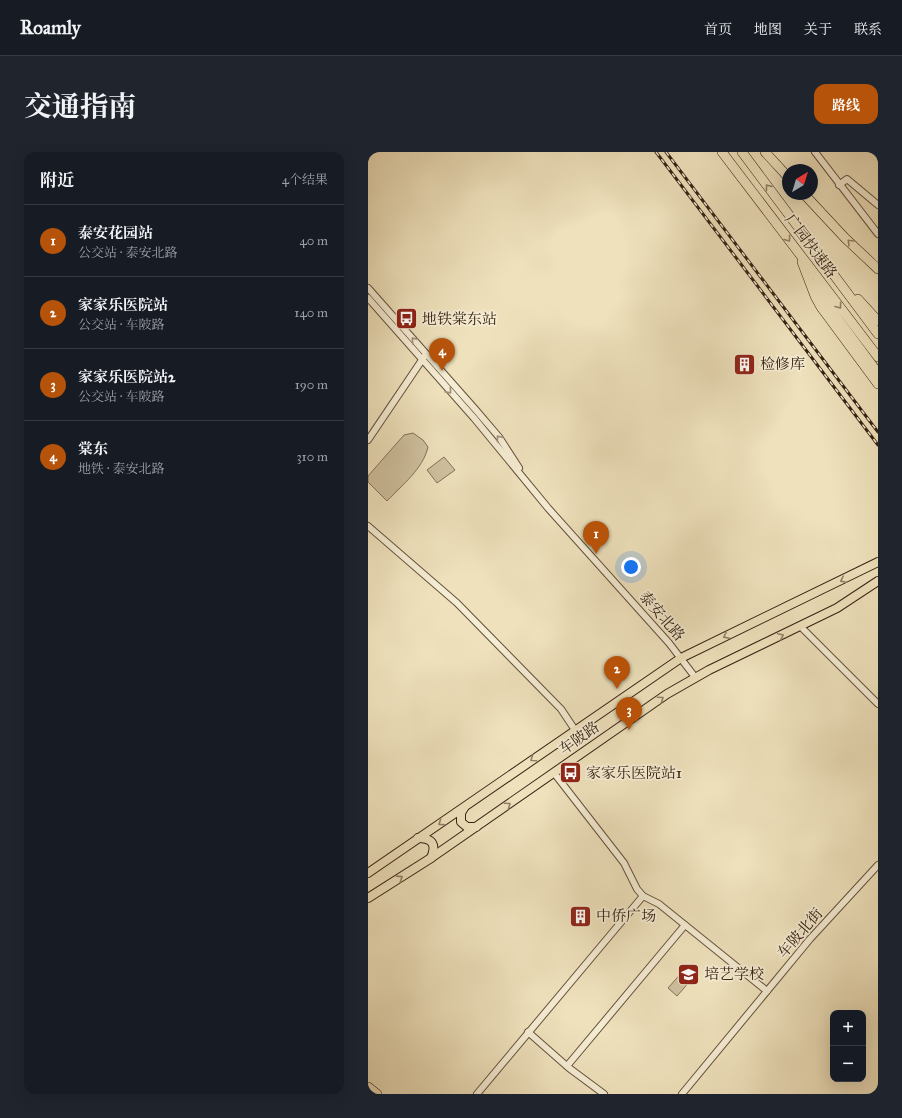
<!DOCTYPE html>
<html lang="zh">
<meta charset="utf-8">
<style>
:root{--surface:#171b24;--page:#20242c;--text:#f1f3f6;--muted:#9ea1a6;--line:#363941;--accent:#b45309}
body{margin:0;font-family:"IM FELL Great Primer","Noto Serif SC",serif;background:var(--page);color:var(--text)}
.controls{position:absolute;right:12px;bottom:12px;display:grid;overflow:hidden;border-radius:8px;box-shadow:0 4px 16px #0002}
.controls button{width:36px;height:36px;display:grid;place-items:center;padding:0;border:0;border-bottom:1px solid var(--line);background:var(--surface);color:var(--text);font:20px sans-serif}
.compass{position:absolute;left:414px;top:12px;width:36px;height:36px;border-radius:50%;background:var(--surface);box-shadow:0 4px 16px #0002;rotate:38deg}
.you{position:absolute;left:263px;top:415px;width:14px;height:14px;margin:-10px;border:3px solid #fff;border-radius:50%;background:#1a73e8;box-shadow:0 0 0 6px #1a73e833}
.badge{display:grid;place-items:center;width:26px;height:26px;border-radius:50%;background:var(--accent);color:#fff;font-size:13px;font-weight:700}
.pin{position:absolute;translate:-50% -33px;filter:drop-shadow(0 1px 2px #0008)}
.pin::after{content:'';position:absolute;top:21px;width:14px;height:12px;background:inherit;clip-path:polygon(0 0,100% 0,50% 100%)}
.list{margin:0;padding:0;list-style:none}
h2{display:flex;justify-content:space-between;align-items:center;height:52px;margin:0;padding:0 16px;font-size:17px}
h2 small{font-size:13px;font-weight:400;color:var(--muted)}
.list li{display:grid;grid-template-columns:26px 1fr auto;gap:12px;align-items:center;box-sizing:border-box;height:72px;padding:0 16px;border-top:1px solid var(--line)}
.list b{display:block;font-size:15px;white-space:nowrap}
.list p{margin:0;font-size:13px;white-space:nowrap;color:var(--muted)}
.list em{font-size:13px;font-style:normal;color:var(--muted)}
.map{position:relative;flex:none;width:510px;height:942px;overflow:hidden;border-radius:12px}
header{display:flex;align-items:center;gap:24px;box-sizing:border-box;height:56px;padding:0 20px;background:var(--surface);border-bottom:1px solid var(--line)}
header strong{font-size:19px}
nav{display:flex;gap:22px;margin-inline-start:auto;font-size:14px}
.intro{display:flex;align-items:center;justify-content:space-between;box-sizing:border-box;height:96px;padding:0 24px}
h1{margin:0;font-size:28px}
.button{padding:10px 18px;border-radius:12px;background:var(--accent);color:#fff;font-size:14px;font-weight:700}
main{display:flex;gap:24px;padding:0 24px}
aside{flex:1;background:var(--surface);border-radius:12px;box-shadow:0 4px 16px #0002}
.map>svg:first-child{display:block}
.green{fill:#cfc09f;stroke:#837058}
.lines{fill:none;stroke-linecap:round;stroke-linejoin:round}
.minor-casing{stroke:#65513c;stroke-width:8}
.major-casing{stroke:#372112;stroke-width:10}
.highway-casing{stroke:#372112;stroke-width:10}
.minor{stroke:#f4ecd3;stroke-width:6}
.major{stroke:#eee1bc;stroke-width:8}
.highway{stroke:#eee1bc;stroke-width:9}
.rail-casing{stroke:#372112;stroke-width:3}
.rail{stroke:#f4ecd3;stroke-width:1.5;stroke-dasharray:4.5;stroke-linecap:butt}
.oneway{stroke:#928167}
.oneway2{stroke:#9f917c}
.labels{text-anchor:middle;stroke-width:3.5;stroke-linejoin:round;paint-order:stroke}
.street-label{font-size:15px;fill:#372112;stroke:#f4ecd3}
.poi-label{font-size:15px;fill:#372112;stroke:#f4ecd3;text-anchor:start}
</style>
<header>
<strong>Roamly</strong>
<nav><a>首页</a><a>地图</a><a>关于</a><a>联系</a></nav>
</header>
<div class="intro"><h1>交通指南</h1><a class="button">路线</a></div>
<main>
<aside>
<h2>附近<small>4个结果</small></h2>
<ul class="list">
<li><span class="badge">1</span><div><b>泰安花园站</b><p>公交站 · 泰安北路</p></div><em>40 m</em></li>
<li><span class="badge">2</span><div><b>家家乐医院站</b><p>公交站 · 车陂路</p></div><em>140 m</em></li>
<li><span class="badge">3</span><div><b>家家乐医院站2</b><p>公交站 · 车陂路</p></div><em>190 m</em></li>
<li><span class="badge">4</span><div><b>棠东</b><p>地铁 · 泰安北路</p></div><em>310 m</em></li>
</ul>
</aside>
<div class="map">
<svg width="510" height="942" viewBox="0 0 510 942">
<rect width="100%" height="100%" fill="#eee1bc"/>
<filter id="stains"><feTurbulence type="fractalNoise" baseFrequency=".005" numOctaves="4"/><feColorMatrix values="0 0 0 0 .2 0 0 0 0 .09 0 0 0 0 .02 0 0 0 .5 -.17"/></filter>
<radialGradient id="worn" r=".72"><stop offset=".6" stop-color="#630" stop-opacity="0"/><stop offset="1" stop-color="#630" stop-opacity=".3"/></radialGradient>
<!-- green -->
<g class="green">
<path d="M45,281L55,288L60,295C55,317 34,333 19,349L0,330V324L36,283Z"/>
<path d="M76,305L87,318L69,331L59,318Z"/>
<path d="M315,819L324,827L309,844L300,836Z"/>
</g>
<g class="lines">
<defs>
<g id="minor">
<path d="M447,0L510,82"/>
<path d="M471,33L479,27L510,53"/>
<path d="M0,136L107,257L131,285L151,316"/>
<path d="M0,146L106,266L180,356L301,491L327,525"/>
<path d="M0,288L56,205"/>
<path d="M0,374L89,451L193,557L207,578"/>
<path d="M433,475L510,552"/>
<path d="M186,621L256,711L269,737L275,744L291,752L399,839"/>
<path d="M160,880L201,916L236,942"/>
<path d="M199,914L317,773"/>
<path d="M109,942L275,744"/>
<path d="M314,942L442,787L510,713"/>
</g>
<g id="major">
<path d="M96,656L93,661V670L99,675H108"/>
<path d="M50,686C64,686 69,692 63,706"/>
<path d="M0,721L313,506L510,410"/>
<path d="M0,746L63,706L299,542L341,518L469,456L510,429"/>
</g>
<g id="highway">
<path d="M354,0L510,205"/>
<path d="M374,0L510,182"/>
<path d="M397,0L420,25"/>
<path d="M436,42L477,86L510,117"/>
<path d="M434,110L447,144L453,155L510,232"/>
<path d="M447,132L470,167L510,221"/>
<path d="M490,147L510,169"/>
<path d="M0,935L9,942"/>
</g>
</defs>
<!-- minor casing -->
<use href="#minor" class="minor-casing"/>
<!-- major casing -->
<use href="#major" class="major-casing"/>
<!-- highway casing -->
<use href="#highway" class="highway-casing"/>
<!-- minor -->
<use href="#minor" class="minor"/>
<!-- major -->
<use href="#major" class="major"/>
<!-- highway -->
<use href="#highway" class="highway"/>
<defs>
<g id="rail">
<path d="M288,0L510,293"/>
<path d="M298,0L510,280"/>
</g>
</defs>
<!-- rail casing -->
<use href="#rail" class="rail-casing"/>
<!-- rail -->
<use href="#rail" class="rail"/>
</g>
<!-- one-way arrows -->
<defs><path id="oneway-chevron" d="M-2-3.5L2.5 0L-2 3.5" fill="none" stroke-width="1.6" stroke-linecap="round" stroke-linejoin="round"/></defs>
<g class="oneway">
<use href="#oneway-chevron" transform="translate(400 35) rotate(-127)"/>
<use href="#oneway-chevron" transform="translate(420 87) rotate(53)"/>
<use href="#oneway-chevron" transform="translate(482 90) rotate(-135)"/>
<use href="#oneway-chevron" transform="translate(471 154) rotate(53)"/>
<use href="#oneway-chevron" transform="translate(475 428) rotate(154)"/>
<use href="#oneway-chevron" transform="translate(358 484) rotate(154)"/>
<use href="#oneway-chevron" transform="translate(413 484) rotate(-25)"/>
<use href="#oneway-chevron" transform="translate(293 547) rotate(-35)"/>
<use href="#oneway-chevron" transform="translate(165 607) rotate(145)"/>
<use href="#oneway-chevron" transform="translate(140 653) rotate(-35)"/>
<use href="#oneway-chevron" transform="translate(73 671) rotate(146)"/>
<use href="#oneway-chevron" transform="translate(32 726) rotate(-33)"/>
</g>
<g class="oneway2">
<use href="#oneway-chevron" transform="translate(46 188) rotate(-132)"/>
<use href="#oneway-chevron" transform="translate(81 239) rotate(48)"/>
<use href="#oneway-chevron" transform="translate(131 286) rotate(-128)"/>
</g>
<!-- icons -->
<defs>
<symbol id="bus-square" viewBox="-11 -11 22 22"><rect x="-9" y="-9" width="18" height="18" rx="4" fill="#8f2418" stroke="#f4ecd3"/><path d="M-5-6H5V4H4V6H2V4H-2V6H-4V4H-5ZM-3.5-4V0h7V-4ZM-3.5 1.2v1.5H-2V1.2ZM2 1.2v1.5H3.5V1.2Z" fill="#fff"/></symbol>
<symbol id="building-square" viewBox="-11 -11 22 22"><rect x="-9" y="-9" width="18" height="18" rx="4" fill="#8f2418" stroke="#f4ecd3"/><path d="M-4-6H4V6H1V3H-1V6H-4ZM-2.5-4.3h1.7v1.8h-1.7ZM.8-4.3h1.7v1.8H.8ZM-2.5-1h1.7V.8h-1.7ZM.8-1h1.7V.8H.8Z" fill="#fff"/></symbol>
<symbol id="school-square" viewBox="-11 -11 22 22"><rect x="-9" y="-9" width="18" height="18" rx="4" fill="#8f2418" stroke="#f4ecd3"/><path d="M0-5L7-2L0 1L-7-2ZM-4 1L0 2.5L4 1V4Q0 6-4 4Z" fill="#fff"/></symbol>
</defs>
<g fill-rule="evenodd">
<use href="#bus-square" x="26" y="154" width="25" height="25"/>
<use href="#building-square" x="364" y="200" width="25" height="25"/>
<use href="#bus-square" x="190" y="608" width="25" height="25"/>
<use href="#building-square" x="200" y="752" width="25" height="25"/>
<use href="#school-square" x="308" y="810" width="25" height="25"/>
</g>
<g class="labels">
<!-- street labels -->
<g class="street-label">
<text transform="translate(443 94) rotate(53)" y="5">广园快速路</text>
<text transform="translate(294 464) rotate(49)" y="5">泰安北路</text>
<text transform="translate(211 586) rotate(-35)" y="5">车陂路</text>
<text transform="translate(432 781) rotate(-49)" y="5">车陂北街</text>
</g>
<!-- poi labels -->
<g class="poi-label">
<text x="54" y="172">地铁棠东站</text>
<text x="392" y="217">检修库</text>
<text x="218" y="626">家家乐医院站1</text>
<text x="228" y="769">中侨广场</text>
<text x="336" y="827">培艺学校</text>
</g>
</g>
<rect width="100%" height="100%" filter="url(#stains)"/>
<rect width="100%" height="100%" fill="url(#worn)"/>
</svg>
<div class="controls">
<button>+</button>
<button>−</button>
</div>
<svg class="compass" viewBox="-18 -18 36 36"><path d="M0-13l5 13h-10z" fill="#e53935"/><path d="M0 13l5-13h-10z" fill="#9ea1a6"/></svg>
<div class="you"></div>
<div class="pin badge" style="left:228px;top:402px">1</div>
<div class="pin badge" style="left:249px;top:537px">2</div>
<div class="pin badge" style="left:261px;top:578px">3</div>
<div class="pin badge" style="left:74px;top:219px">4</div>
</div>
</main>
